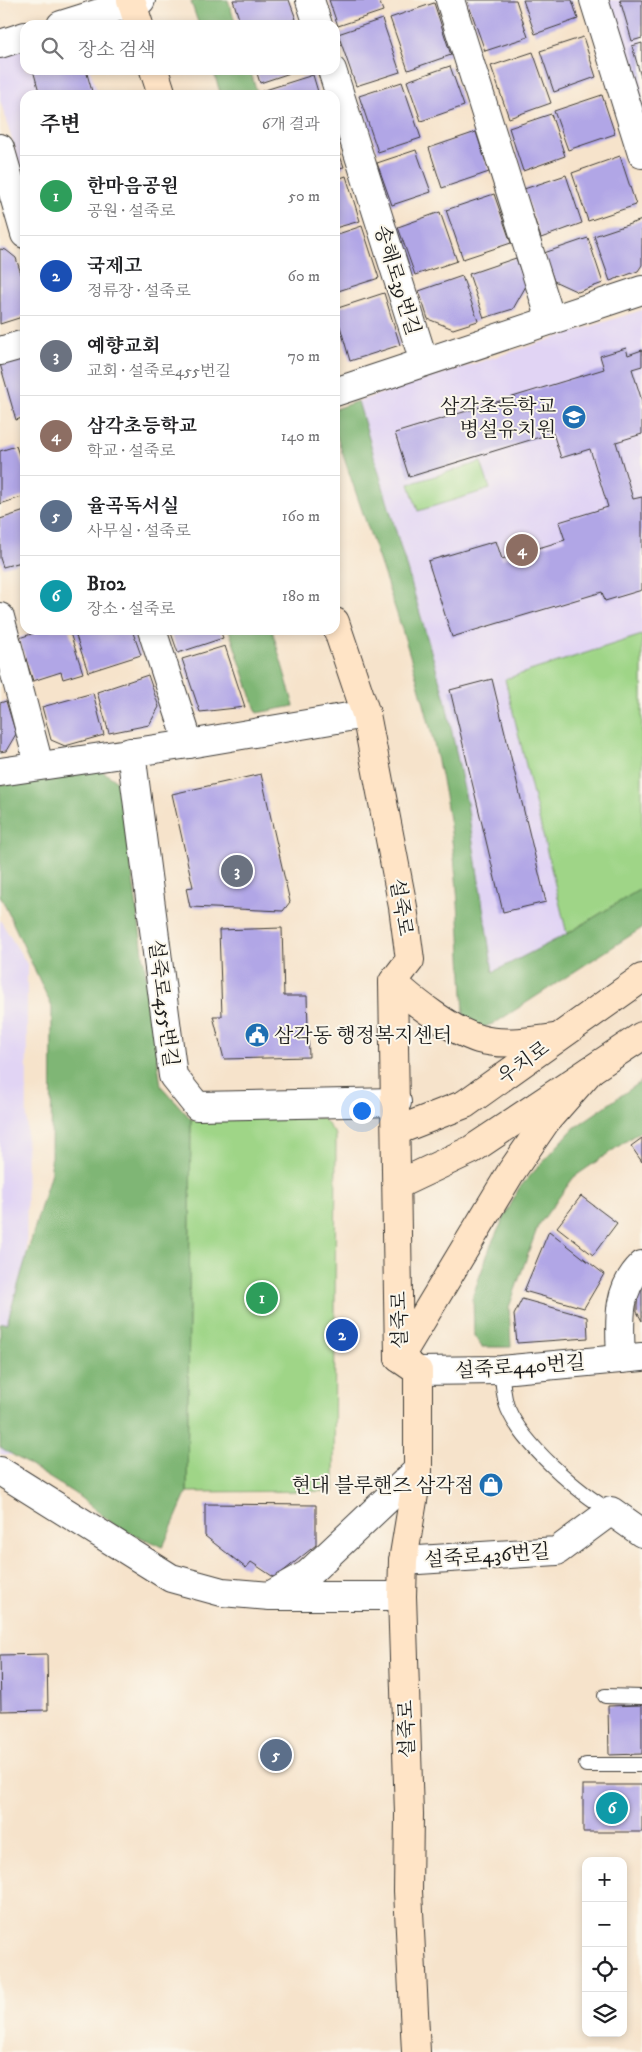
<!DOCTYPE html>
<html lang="ko">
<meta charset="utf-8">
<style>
:root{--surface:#fff;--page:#f2f2f2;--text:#202124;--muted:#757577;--line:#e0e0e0;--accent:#1f6fb2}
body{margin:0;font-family:"IM FELL DW Pica","Noto Serif KR",serif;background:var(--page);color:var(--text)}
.controls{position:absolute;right:15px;bottom:15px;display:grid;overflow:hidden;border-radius:10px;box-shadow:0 2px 8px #0003}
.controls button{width:45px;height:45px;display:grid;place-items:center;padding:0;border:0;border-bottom:1px solid var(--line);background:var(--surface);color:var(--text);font:25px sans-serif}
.you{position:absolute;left:361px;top:1110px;width:18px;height:18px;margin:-12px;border:4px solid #fff;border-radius:50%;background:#1a73e8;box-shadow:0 0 0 8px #1a73e833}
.badge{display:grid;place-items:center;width:32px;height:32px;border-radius:50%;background:var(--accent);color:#fff;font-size:16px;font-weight:700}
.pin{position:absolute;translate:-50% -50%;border:2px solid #fff;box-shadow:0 1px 5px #0006}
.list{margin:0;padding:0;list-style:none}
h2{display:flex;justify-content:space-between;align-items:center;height:65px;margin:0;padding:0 20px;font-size:21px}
h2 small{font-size:16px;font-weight:400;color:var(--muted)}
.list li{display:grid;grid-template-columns:32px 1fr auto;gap:15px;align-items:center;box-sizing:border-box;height:80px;padding:0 20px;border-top:1px solid var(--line)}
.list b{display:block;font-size:19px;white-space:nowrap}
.list p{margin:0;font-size:16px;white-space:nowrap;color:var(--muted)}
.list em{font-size:16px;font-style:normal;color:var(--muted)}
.icon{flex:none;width:28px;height:28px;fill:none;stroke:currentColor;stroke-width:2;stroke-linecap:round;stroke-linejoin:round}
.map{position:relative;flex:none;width:642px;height:2052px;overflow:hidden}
.search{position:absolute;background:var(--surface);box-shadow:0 2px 8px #0003;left:20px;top:20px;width:320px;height:55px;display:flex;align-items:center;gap:12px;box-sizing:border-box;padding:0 18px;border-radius:15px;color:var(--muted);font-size:19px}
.panel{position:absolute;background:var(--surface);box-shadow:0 2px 8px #0003;left:20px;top:90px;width:320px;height:545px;border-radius:15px}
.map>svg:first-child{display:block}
.built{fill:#e1d4f4}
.green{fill:#9fd587;stroke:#5e7852}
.forest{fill:#7fb674;stroke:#4e6948}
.building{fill:#b1a6e6}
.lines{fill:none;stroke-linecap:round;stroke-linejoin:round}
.lane-casing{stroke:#3d3a36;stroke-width:16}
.street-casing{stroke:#3d3a36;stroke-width:30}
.secondary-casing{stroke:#3d3a36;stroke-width:30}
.lane{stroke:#fff;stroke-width:14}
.street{stroke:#fff;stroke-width:28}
.secondary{stroke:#ffe4c6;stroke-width:28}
.labels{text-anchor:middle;stroke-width:4;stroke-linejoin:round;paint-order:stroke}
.street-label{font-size:20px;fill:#1c1c1c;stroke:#fbf7ec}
.poi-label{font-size:20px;fill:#1c1c1c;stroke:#fbf7ec;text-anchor:end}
</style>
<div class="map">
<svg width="642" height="2052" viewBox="0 0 642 2052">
<rect width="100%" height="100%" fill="#fbf7ec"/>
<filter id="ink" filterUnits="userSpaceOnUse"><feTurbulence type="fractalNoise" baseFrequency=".02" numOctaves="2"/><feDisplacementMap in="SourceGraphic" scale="10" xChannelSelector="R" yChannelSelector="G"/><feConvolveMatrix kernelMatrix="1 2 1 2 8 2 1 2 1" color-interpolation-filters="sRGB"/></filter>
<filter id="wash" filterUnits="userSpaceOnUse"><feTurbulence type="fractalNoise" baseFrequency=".0096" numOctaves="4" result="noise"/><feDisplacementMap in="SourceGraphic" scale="20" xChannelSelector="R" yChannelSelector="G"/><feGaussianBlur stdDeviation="1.12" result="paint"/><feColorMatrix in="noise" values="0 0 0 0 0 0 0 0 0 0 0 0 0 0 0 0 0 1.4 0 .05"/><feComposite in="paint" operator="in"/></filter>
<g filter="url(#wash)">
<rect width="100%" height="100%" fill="#f6e3cb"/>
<!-- built -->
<g class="built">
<path d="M606,0H642V120Z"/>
<path d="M25,43V70H90L98,95H25V183L0,100V50Z"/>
<path d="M642,310V888L567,934L493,973L467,804L445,699L358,401Z"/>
<path d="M0,920L27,964L26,1457L0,1454Z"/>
</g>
<!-- green -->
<g class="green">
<path d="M481,462L490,489L418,511L409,484Z"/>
<path d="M642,635V888L567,934L505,679Z"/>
<path d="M323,1118L336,1135L334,1491L187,1492L191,1119Z"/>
</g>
<!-- forest -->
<g class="forest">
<path d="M198,0H228L236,25H199L191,2Z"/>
<path d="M213,70H250L258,95H221Z"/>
<path d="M358,401L445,699L467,804L493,972L567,934L642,888V928L495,1023L470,1032L464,1014C460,946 459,875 447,807C425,679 376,555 335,431V409Z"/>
<path d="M229,630H272L294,706L257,713Z"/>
<path d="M99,769L120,783L161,1086L191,1119L187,1492L163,1547L117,1527L77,1495L0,1447V1324L7,1323L51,1172L52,1007L0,895V785Z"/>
<path d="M642,1081V1130L574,1177L538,1226L509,1307L511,1347H482L474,1336L473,1295L492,1242L519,1188L574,1128Z"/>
</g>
<g id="blocks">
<!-- building -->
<g class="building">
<path d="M233,0H289L296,19L278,25H241Z"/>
<path d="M329,0H379L383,11L338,26Z"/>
<path d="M467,0H516L528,37L485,51Z"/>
<path d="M523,0H572L578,19L535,34Z"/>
<path d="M620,0H642V38L632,41Z"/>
<path d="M434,3L451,55L408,70L390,18Z"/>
<path d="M382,19L400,72L356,86L338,34Z"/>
<path d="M583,37L596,77L554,92L540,51Z"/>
<path d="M642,43V77H641L632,46Z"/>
<path d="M533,52L551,103L509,118L491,66Z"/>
<path d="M450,66L464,106L421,121L407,81Z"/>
<path d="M33,70H86L93,95H40Z"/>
<path d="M256,70H299L260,83Z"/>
<path d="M313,75L319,95H263L262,91Z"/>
<path d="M402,82L421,138L378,152L359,96Z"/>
<path d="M602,95L615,134L568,150L554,111Z"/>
<path d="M551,114L565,156L523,171L509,128Z"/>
<path d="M476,132L489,172L442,188L429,148Z"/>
<path d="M335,141L344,167L335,169Z"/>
<path d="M416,150L431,192L392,205L377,163Z"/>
<path d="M620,156L636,205L588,221L572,173Z"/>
<path d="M566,175L582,223L541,238L524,189Z"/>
<path d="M346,176L360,221L335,228V180Z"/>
<path d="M494,194L511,243L463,259L446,210Z"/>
<path d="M440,212L457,261L415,275L398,227Z"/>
<path d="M642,220V265L638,271L610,281L594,236Z"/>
<path d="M362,226L379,278L335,292V235Z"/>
<path d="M588,238L603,283L578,292L554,281L544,253Z"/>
<path d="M0,249L6,250L16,258L25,286V305L22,317L0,324Z"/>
<path d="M516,258L526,286L513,309L484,318L469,274Z"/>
<path d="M462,276L478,321L453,329L428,319L419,291Z"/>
<path d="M384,293L400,345L350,361L335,309Z"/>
<path d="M626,348L628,355L642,350V366L632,369L642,401V434L616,442L633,499L642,497V590L605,601L602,592L452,637L428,561L496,541L502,559L565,540L559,522L608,507L590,449L561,458L553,433L409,477L395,433L604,369L600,356Z"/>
<path d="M25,356V417L16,420L0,364Z"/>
<path d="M16,446L25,472V496L0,504V451Z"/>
<path d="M25,511V561L3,567L0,558V519Z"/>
<path d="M44,630H69L83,673L63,679L61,672L33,681L19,638Z"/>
<path d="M74,630H132L141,655L88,672Z"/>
<path d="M170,630H220L223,638L178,653Z"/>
<path d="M225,646L245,707L200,712L182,659Z"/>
<path d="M148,675L159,707L149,725L109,733L97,692Z"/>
<path d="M492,679L546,902L503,912L450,690Z"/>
<path d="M93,693L104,735L65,746L51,740L42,707Z"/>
<path d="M6,701L16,734L6,751L0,752V703Z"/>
<path d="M261,774L290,902L283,911L190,907L186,888L193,887L172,794Z"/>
<path d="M282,928L284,996H307L309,1057L224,1059L213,1016H222L219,930Z"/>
<path d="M642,1138V1162L631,1146Z"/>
<path d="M581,1196L617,1223L593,1255L557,1227Z"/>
<path d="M549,1231L604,1274L584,1308L524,1291Z"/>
<path d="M642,1283V1321L637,1312V1287Z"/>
<path d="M522,1299L587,1317L588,1338L517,1343L514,1315Z"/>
<path d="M205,1504L316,1505V1545L275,1578L251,1562L246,1568L205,1536Z"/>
<path d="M47,1654L48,1710L1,1711L0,1655Z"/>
<path d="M642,1705V1754L609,1755L608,1706Z"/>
<rect x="583" y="1785" width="59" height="47"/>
</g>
</g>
</g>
<g filter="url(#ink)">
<use href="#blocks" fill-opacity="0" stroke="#3d3a36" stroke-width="1"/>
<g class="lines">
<defs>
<g id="lane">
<path d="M501,1370C503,1382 503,1398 508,1409C523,1444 578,1493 611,1511"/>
<path d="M605,1696L642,1697"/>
<path d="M586,1765H642"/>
</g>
<g id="street">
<path d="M310,0L318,25"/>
<path d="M450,0L551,320"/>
<path d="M594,0L642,154"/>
<path d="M61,25L141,0"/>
<path d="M0,44L25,36"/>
<path d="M332,70L424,362"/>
<path d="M0,148L25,234"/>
<path d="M0,351L25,344"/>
<path d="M335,392L642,290"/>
<path d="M0,617L39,765"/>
<path d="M152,630L189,744"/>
<path d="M131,752L173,1076L197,1106L397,1102"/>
<path d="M0,772L189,744L366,714"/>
<path d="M621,1359C620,1325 615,1291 642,1265"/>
<path d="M418,1371L501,1370L642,1357"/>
<path d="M0,1471L171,1578L222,1592L270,1596H402"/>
<path d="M403,1561L557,1551L611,1511L642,1533"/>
<path d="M271,1595L308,1574L418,1470"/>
</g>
<g id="secondary">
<path d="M131,0L139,25"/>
<path d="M154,70L162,95"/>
<path d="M335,622L366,714L403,907L410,960L393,982L399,1358L418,1371V1470L403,1561L402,1596L409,1814L408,1891L416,2052"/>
<path d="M393,982C413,1001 452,1031 479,1039C503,1046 531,1041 555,1038"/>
<path d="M396,1131L465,1104L642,978"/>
<path d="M397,1185L471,1150L642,1036"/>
<path d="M399,1358L511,1172L546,1121L590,1071"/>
</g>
</defs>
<!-- lane casing -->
<use href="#lane" class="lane-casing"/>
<!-- street casing -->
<use href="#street" class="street-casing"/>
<!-- secondary casing -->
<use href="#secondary" class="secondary-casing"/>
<!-- lane -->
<use href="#lane" class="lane"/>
<!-- street -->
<use href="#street" class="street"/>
<!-- secondary -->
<use href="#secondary" class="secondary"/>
</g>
</g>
<!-- icons -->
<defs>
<symbol id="school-disc" viewBox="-11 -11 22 22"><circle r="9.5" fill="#1f6fb2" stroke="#fbf7ec"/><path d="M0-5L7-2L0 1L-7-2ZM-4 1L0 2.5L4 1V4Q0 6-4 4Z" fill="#fff"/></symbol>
<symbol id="civic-disc" viewBox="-11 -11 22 22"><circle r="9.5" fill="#1f6fb2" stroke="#fbf7ec"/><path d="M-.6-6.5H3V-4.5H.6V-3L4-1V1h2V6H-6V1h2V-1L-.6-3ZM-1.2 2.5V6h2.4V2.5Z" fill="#fff"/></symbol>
<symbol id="shop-disc" viewBox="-11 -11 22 22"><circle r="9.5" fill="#1f6fb2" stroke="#fbf7ec"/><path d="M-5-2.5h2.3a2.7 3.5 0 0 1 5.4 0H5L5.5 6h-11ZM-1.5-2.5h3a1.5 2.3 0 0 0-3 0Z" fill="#fff"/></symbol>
</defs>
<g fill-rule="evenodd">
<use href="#school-disc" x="560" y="403" width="28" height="28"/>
<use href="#civic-disc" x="243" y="1021" width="28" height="28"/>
<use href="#shop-disc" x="477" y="1471" width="28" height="28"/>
</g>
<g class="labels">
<!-- street labels -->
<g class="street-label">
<text transform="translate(398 280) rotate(73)" y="7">송해로39번길</text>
<text transform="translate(402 907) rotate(81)" y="7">설죽로</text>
<text transform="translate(164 1003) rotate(83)" y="7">설죽로455번길</text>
<text transform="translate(523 1062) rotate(-36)" y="7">우치로</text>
<text transform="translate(399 1320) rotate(-91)" y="7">설죽로</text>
<text transform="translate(520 1366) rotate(-4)" y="7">설죽로440번길</text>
<text transform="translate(487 1555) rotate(-4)" y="7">설죽로436번길</text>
<text transform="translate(406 1729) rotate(-92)" y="7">설죽로</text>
</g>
<!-- poi labels -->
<g class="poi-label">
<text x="556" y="413">삼각초등학교<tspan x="556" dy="23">병설유치원</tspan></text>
<text x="274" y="1042" text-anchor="start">삼각동 행정복지센터</text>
<text x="474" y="1492">현대 블루핸즈 삼각점</text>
</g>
</g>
</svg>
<div class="controls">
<button>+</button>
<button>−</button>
<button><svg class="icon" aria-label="locate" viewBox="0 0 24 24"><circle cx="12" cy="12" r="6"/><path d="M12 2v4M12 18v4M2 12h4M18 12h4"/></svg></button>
<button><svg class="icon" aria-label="layers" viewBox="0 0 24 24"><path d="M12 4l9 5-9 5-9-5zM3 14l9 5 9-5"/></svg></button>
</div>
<div class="you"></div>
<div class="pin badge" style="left:262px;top:1298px;background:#2e9e5b">1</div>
<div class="pin badge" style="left:342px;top:1335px;background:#1a4fb4">2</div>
<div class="pin badge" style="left:237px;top:871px;background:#6b7280">3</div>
<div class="pin badge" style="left:522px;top:550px;background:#8d6e63">4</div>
<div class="pin badge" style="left:276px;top:1755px;background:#5c6f8a">5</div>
<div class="pin badge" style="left:612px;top:1808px;background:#0f9aa8">6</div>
<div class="search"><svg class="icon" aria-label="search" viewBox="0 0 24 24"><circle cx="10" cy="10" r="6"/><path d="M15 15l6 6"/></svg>장소 검색</div>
<section class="panel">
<h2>주변<small>6개 결과</small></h2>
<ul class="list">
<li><span class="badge" style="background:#2e9e5b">1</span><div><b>한마음공원</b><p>공원 · 설죽로</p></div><em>50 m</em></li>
<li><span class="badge" style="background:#1a4fb4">2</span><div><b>국제고</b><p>정류장 · 설죽로</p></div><em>60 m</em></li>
<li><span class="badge" style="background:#6b7280">3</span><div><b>예향교회</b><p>교회 · 설죽로455번길</p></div><em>70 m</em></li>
<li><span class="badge" style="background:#8d6e63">4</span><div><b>삼각초등학교</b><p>학교 · 설죽로</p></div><em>140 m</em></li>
<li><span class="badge" style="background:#5c6f8a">5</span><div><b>율곡독서실</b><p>사무실 · 설죽로</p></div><em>160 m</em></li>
<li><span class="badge" style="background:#0f9aa8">6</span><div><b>B102</b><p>장소 · 설죽로</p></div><em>180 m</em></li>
</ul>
</section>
</div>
